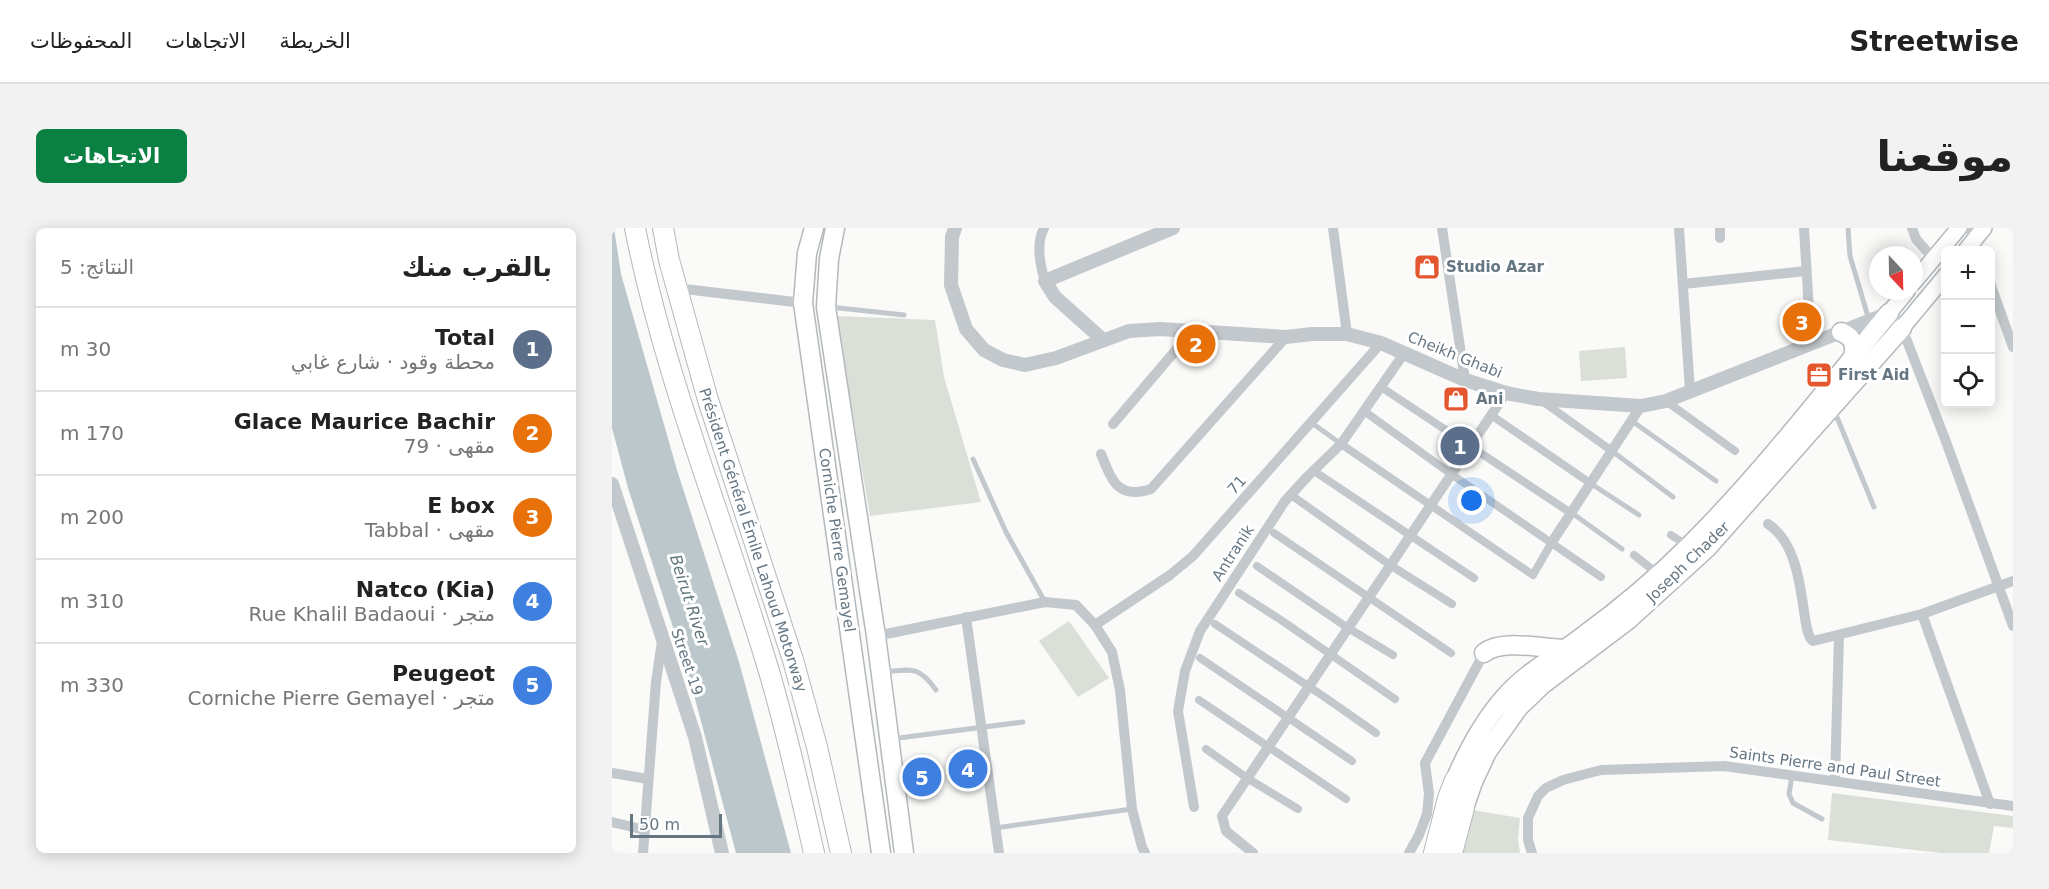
<!DOCTYPE html>
<html lang="ar">
<meta charset="utf-8">
<style>
:root{--surface:#fff;--page:#f2f2f2;--text:#222;--muted:#767676;--line:#e0e0e0;--accent:#0b8043}
body{margin:0;font-family:"DejaVu Sans","Noto Naskh Arabic",sans-serif;background:var(--page);color:var(--text);direction:rtl}
.controls{position:absolute;right:18px;top:18px;display:grid;overflow:hidden;border-radius:9px;box-shadow:0 3px 15px #0003}
.controls button{width:54px;height:54px;display:grid;place-items:center;padding:0;border:0;border-bottom:2px solid var(--line);background:var(--surface);color:var(--text);font:30px sans-serif}
.compass{position:absolute;left:1257px;top:18px;width:54px;height:54px;border-radius:50%;background:var(--surface);box-shadow:0 3px 15px #0003;rotate:158deg}
.scale{position:absolute;left:18px;bottom:15px;width:92px;box-sizing:border-box;padding-left:6px;border:3px solid #657683;border-top:0;font-size:16px;line-height:21px;white-space:nowrap;color:#657683;-webkit-text-stroke:4px #fff;paint-order:stroke}
.you{position:absolute;left:860px;top:273px;width:21px;height:21px;margin:-15px;border:4px solid #fff;border-radius:50%;background:#1a73e8;box-shadow:0 0 0 9px #1a73e833}
.badge{display:grid;place-items:center;width:39px;height:39px;border-radius:50%;background:var(--accent);color:#fff;font-size:20px;font-weight:700}
.pin{position:absolute;translate:-50% -50%;border:3px solid #fff;box-shadow:0 2px 6px #0006}
.list{margin:0;padding:0;list-style:none}
h2{display:flex;justify-content:space-between;align-items:center;height:78px;margin:0;padding:0 24px;font-size:26px}
h2 small{font-size:20px;font-weight:400;color:var(--muted)}
.list li{display:grid;grid-template-columns:39px 1fr auto;gap:18px;align-items:center;box-sizing:border-box;height:84px;padding:0 24px;border-top:2px solid var(--line)}
.list b{display:block;font-size:22px;white-space:nowrap}
.list p{margin:0;font-size:20px;white-space:nowrap;color:var(--muted)}
.list em{font-size:20px;font-style:normal;color:var(--muted)}
.icon{flex:none;width:33px;height:33px;fill:none;stroke:currentColor;stroke-width:2;stroke-linecap:round;stroke-linejoin:round}
.map{position:relative;flex:none;width:1401px;height:625px;overflow:hidden;direction:ltr;border-radius:9px}
header{display:flex;align-items:center;gap:36px;box-sizing:border-box;height:84px;padding:0 30px;background:var(--surface);border-bottom:2px solid var(--line)}
header strong{font-size:28px}
nav{display:flex;gap:33px;margin-inline-start:auto;font-size:21px}
.intro{display:flex;align-items:center;justify-content:space-between;box-sizing:border-box;height:144px;padding:0 36px}
h1{margin:0;font-size:42px}
.button{padding:15px 27px;border-radius:9px;background:var(--accent);color:#fff;font-size:21px;font-weight:700}
main{display:flex;gap:36px;padding:0 36px}
aside{flex:1;background:var(--surface);border-radius:9px;box-shadow:0 3px 15px #0003}
.map>svg:first-child{display:block}
.green{fill:#dadfd7}
.water{fill:#bbc7cb}
.lines{fill:none;stroke-linecap:round;stroke-linejoin:round}
.secondary-casing{stroke:#b3babf;stroke-width:18}
.trunk-casing{stroke:#b4b9bd;stroke-width:21}
.motorway-casing{stroke:#b4b9bd;stroke-width:22}
.service{stroke:#c3c8cc;stroke-width:5}
.pedestrian{stroke:#c3c8cc;stroke-width:8}
.minor{stroke:#c3c8cc;stroke-width:10}
.tertiary{stroke:#c3c8cc;stroke-width:14}
.secondary{stroke:#fff;stroke-width:15}
.trunk{stroke:#fff;stroke-width:18}
.motorway{stroke:#fff;stroke-width:20}
.labels{text-anchor:middle;stroke-width:6;stroke-linejoin:round;paint-order:stroke}
.poi-label{font-size:15px;font-weight:bold;fill:#657683;stroke:#fff;text-anchor:start}
.street-label{font-size:15px;fill:#657683;stroke:#fff}
.water-label{font-size:16px;font-style:italic;fill:#60757c;stroke:#fff}
</style>
<header>
<strong>Streetwise</strong>
<nav><a>الخريطة</a><a>الاتجاهات</a><a>المحفوظات</a></nav>
</header>
<div class="intro"><h1>موقعنا</h1><a class="button">الاتجاهات</a></div>
<main>
<div class="map">
<svg width="1401" height="625" viewBox="0 0 1401 625">
<rect width="100%" height="100%" fill="#fafaf8"/>
<!-- green -->
<g class="green">
<path d="M224,88L323,92L332,149L369,274L258,288Z"/>
<path d="M1013,119L1015,150L969,153L967,123Z"/>
<path d="M457,393L497,450L466,469L427,413Z"/>
<path d="M1220,565L1401,588V600L1382,598L1377,625H1329L1216,612Z"/>
<path d="M860,582L908,590L906,611L908,625H848Z"/>
</g>
<!-- water -->
<path class="water" d="M0,0H2L9,46L65,242L127,434L179,625H124L78,452L16,260L0,200Z"/>
<g class="lines">
<defs>
<g id="secondary">
<path d="M1354,22L1372,0"/>
<path d="M1302,54L1347,0"/>
<path d="M1277,85L1295,63"/>
<path d="M1290,100L1334,47"/>
</g>
<g id="trunk">
<path d="M202,0L195,25L191,75L269,625"/>
<path d="M223,0L217,31L214,79L264,408L292,625"/>
<path d="M1229,104C1241,109 1244,117 1241,129"/>
<path d="M872,425C889,411 929,420 951,421"/>
<path d="M843,552C856,522 871,494 892,470C914,444 944,429 971,408C1008,381 1045,350 1078,317C1150,245 1213,163 1277,85"/>
<path d="M852,580L861,554L875,524L906,480L931,456L1016,392L1095,320L1290,100"/>
</g>
<g id="motorway">
<path d="M23,0C53,151 112,293 156,440C174,500 188,563 202,625"/>
<path d="M51,0L57,32L96,172L181,432L205,519L229,625"/>
<path d="M822,625L836,570L843,552"/>
<path d="M840,625L852,580"/>
</g>
</defs>
<!-- secondary casing -->
<use href="#secondary" class="secondary-casing"/>
<!-- trunk casing -->
<use href="#trunk" class="trunk-casing"/>
<!-- motorway casing -->
<use href="#motorway" class="motorway-casing"/>
<!-- service -->
<g class="service">
<path d="M1236,0L1238,28L1257,92"/>
<path d="M218,79L292,87"/>
<path d="M1222,182L1262,279"/>
<path d="M1020,193L1104,253"/>
<path d="M700,195L729,216"/>
<path d="M1000,223L1061,269"/>
<path d="M361,231L394,304L433,374"/>
<path d="M978,255L1027,287"/>
<path d="M960,285L1010,321"/>
<path d="M273,444C300,441 307,438 324,462"/>
<path d="M279,511L411,494"/>
<path d="M1180,547L1177,566L1181,575L1210,591"/>
<path d="M383,600L520,581"/>
</g>
<!-- pedestrian -->
<g class="pedestrian">
<path d="M769,159L959,285"/>
<path d="M930,173L1000,223"/>
<path d="M1054,173L1123,223"/>
<path d="M752,183L839,246L989,349"/>
<path d="M879,187L978,255"/>
<path d="M729,216L921,347L940,314"/>
<path d="M702,243L862,350"/>
<path d="M679,267L778,337L840,376"/>
<path d="M662,305L839,425"/>
<path d="M1059,307L1076,318"/>
<path d="M1022,327L1046,346"/>
<path d="M645,338L736,400L781,427"/>
<path d="M627,365L669,392L783,471"/>
<path d="M603,396L714,470L764,505"/>
<path d="M588,430L740,533"/>
<path d="M587,472L734,571"/>
<path d="M594,521L635,550L686,581"/>
</g>
<!-- minor -->
<g class="minor">
<path d="M432,0C424,15 428,37 433,53"/>
<path d="M721,0L735,106"/>
<path d="M830,0L853,152"/>
<path d="M1067,0L1078,163"/>
<path d="M1108,0V10"/>
<path d="M1192,0L1199,116"/>
<path d="M1300,0L1304,11L1321,30"/>
<path d="M1358,0L1366,22"/>
<path d="M1378,55L1401,119"/>
<path d="M1071,56L1194,43"/>
<path d="M64,60L191,75"/>
<path d="M1290,100L1333,211L1401,398"/>
<path d="M501,196L581,102"/>
<path d="M489,226C500,253 506,272 539,261L674,109"/>
<path d="M1156,296C1197,322 1187,405 1201,413L1310,386L1401,353"/>
<path d="M940,314L1029,178"/>
<path d="M1310,386L1378,576"/>
<path d="M354,389L387,625"/>
<path d="M483,397L558,347L581,328L769,115"/>
<path d="M264,408L433,374L464,377L483,397L500,424L508,462L520,581L530,619L533,625"/>
<path d="M0,545L36,551"/>
<path d="M1223,552L1227,407"/>
<path d="M582,579L566,483L573,443L588,403L673,273L695,249L729,216L793,124"/>
<path d="M0,594L33,602"/>
<path d="M31,625L44,454L50,413"/>
<path d="M641,625L614,603L610,588L894,165"/>
<path d="M797,625L807,607L815,586L817,566L813,535L872,425"/>
<path d="M920,625L916,612V590L926,568L934,560L951,552L989,542L1112,538L1401,578"/>
</g>
<!-- tertiary -->
<g class="tertiary">
<path d="M343,0L340,9L339,57L354,101L372,122L391,132L413,137L444,130L517,103L548,101L674,109L700,106H735L769,115L853,152L894,165L926,171L1029,178L1054,173L1277,85L1290,100"/>
<path d="M491,112L443,69L433,53L561,0"/>
<path d="M0,256L83,509L110,625"/>
</g>
<!-- secondary -->
<use href="#secondary" class="secondary"/>
<!-- trunk -->
<use href="#trunk" class="trunk"/>
<!-- motorway -->
<use href="#motorway" class="motorway"/>
</g>
<!-- icons -->
<defs>
<symbol id="shop-square" viewBox="-11 -11 22 22"><rect x="-9" y="-9" width="18" height="18" rx="4" fill="#e4572e" stroke="#fff"/><path d="M-5-2.5h2.3a2.7 3.5 0 0 1 5.4 0H5L5.5 6h-11ZM-1.5-2.5h3a1.5 2.3 0 0 0-3 0Z" fill="#fff"/></symbol>
<symbol id="office-square" viewBox="-11 -11 22 22"><rect x="-9" y="-9" width="18" height="18" rx="4" fill="#e4572e" stroke="#fff"/><path d="M-6-3h4V-5.5h4V-3h4V5H-6ZM-1-4.5V-3h2v-1.5ZM-6 0V1H6V0Z" fill="#fff"/></symbol>
</defs>
<g fill-rule="evenodd">
<use href="#shop-square" x="800" y="24" width="30" height="30"/>
<use href="#office-square" x="1192" y="132" width="30" height="30"/>
<use href="#shop-square" x="829" y="156" width="30" height="30"/>
</g>
<g class="labels">
<!-- poi labels -->
<g class="poi-label">
<text x="834" y="44">Studio Azar</text>
<text x="1226" y="152">First Aid</text>
<text x="864" y="176">Ani</text>
</g>
<!-- street labels -->
<g class="street-label">
<text transform="translate(843 127) rotate(22)" y="5">Cheikh Ghabi</text>
<text transform="translate(625 257) rotate(-48)" y="5">71</text>
<text transform="translate(141 312) rotate(72)" y="5">Président Général Émile Lahoud Motorway</text>
<text transform="translate(225 312) rotate(82)" y="5">Corniche Pierre Gemayel</text>
<text transform="translate(621 325) rotate(-57)" y="5">Antranik</text>
<text transform="translate(1076 334) rotate(-44)" y="5">Joseph Chader</text>
<text transform="translate(75 434) rotate(71)" y="5">Street 19</text>
<text transform="translate(1223 539) rotate(8)" y="5">Saints Pierre and Paul Street</text>
</g>
<!-- water labels -->
<g class="water-label">
<text transform="translate(78 372) rotate(72)" y="6">Beirut River</text>
</g>
</g>
</svg>
<div class="controls">
<button>+</button>
<button>−</button>
<button><svg class="icon" aria-label="locate" viewBox="0 0 24 24"><circle cx="12" cy="12" r="6"/><path d="M12 2v4M12 18v4M2 12h4M18 12h4"/></svg></button>
</div>
<svg class="compass" viewBox="-18 -18 36 36"><path d="M0-13l5 13h-10z" fill="#e53935"/><path d="M0 13l5-13h-10z" fill="#767676"/></svg>
<div class="scale">50 m</div>
<div class="you"></div>
<div class="pin badge" style="left:848px;top:218px;background:#5c6f8a">1</div>
<div class="pin badge" style="left:584px;top:116px;background:#e8710a">2</div>
<div class="pin badge" style="left:1190px;top:94px;background:#e8710a">3</div>
<div class="pin badge" style="left:356px;top:541px;background:#3f7fe0">4</div>
<div class="pin badge" style="left:310px;top:549px;background:#3f7fe0">5</div>
</div>
<aside>
<h2>بالقرب منك<small>النتائج: 5</small></h2>
<ul class="list">
<li><span class="badge" style="background:#5c6f8a">1</span><div><b>Total</b><p>محطة وقود · شارع غابي</p></div><em>30 m</em></li>
<li><span class="badge" style="background:#e8710a">2</span><div><b>Glace Maurice Bachir</b><p>مقهى · 79</p></div><em>170 m</em></li>
<li><span class="badge" style="background:#e8710a">3</span><div><b>E box</b><p>مقهى · Tabbal</p></div><em>200 m</em></li>
<li><span class="badge" style="background:#3f7fe0">4</span><div><b>Natco (Kia)</b><p>متجر · Rue Khalil Badaoui</p></div><em>310 m</em></li>
<li><span class="badge" style="background:#3f7fe0">5</span><div><b>Peugeot</b><p>متجر · Corniche Pierre Gemayel</p></div><em>330 m</em></li>
</ul>
</aside>
</main>
